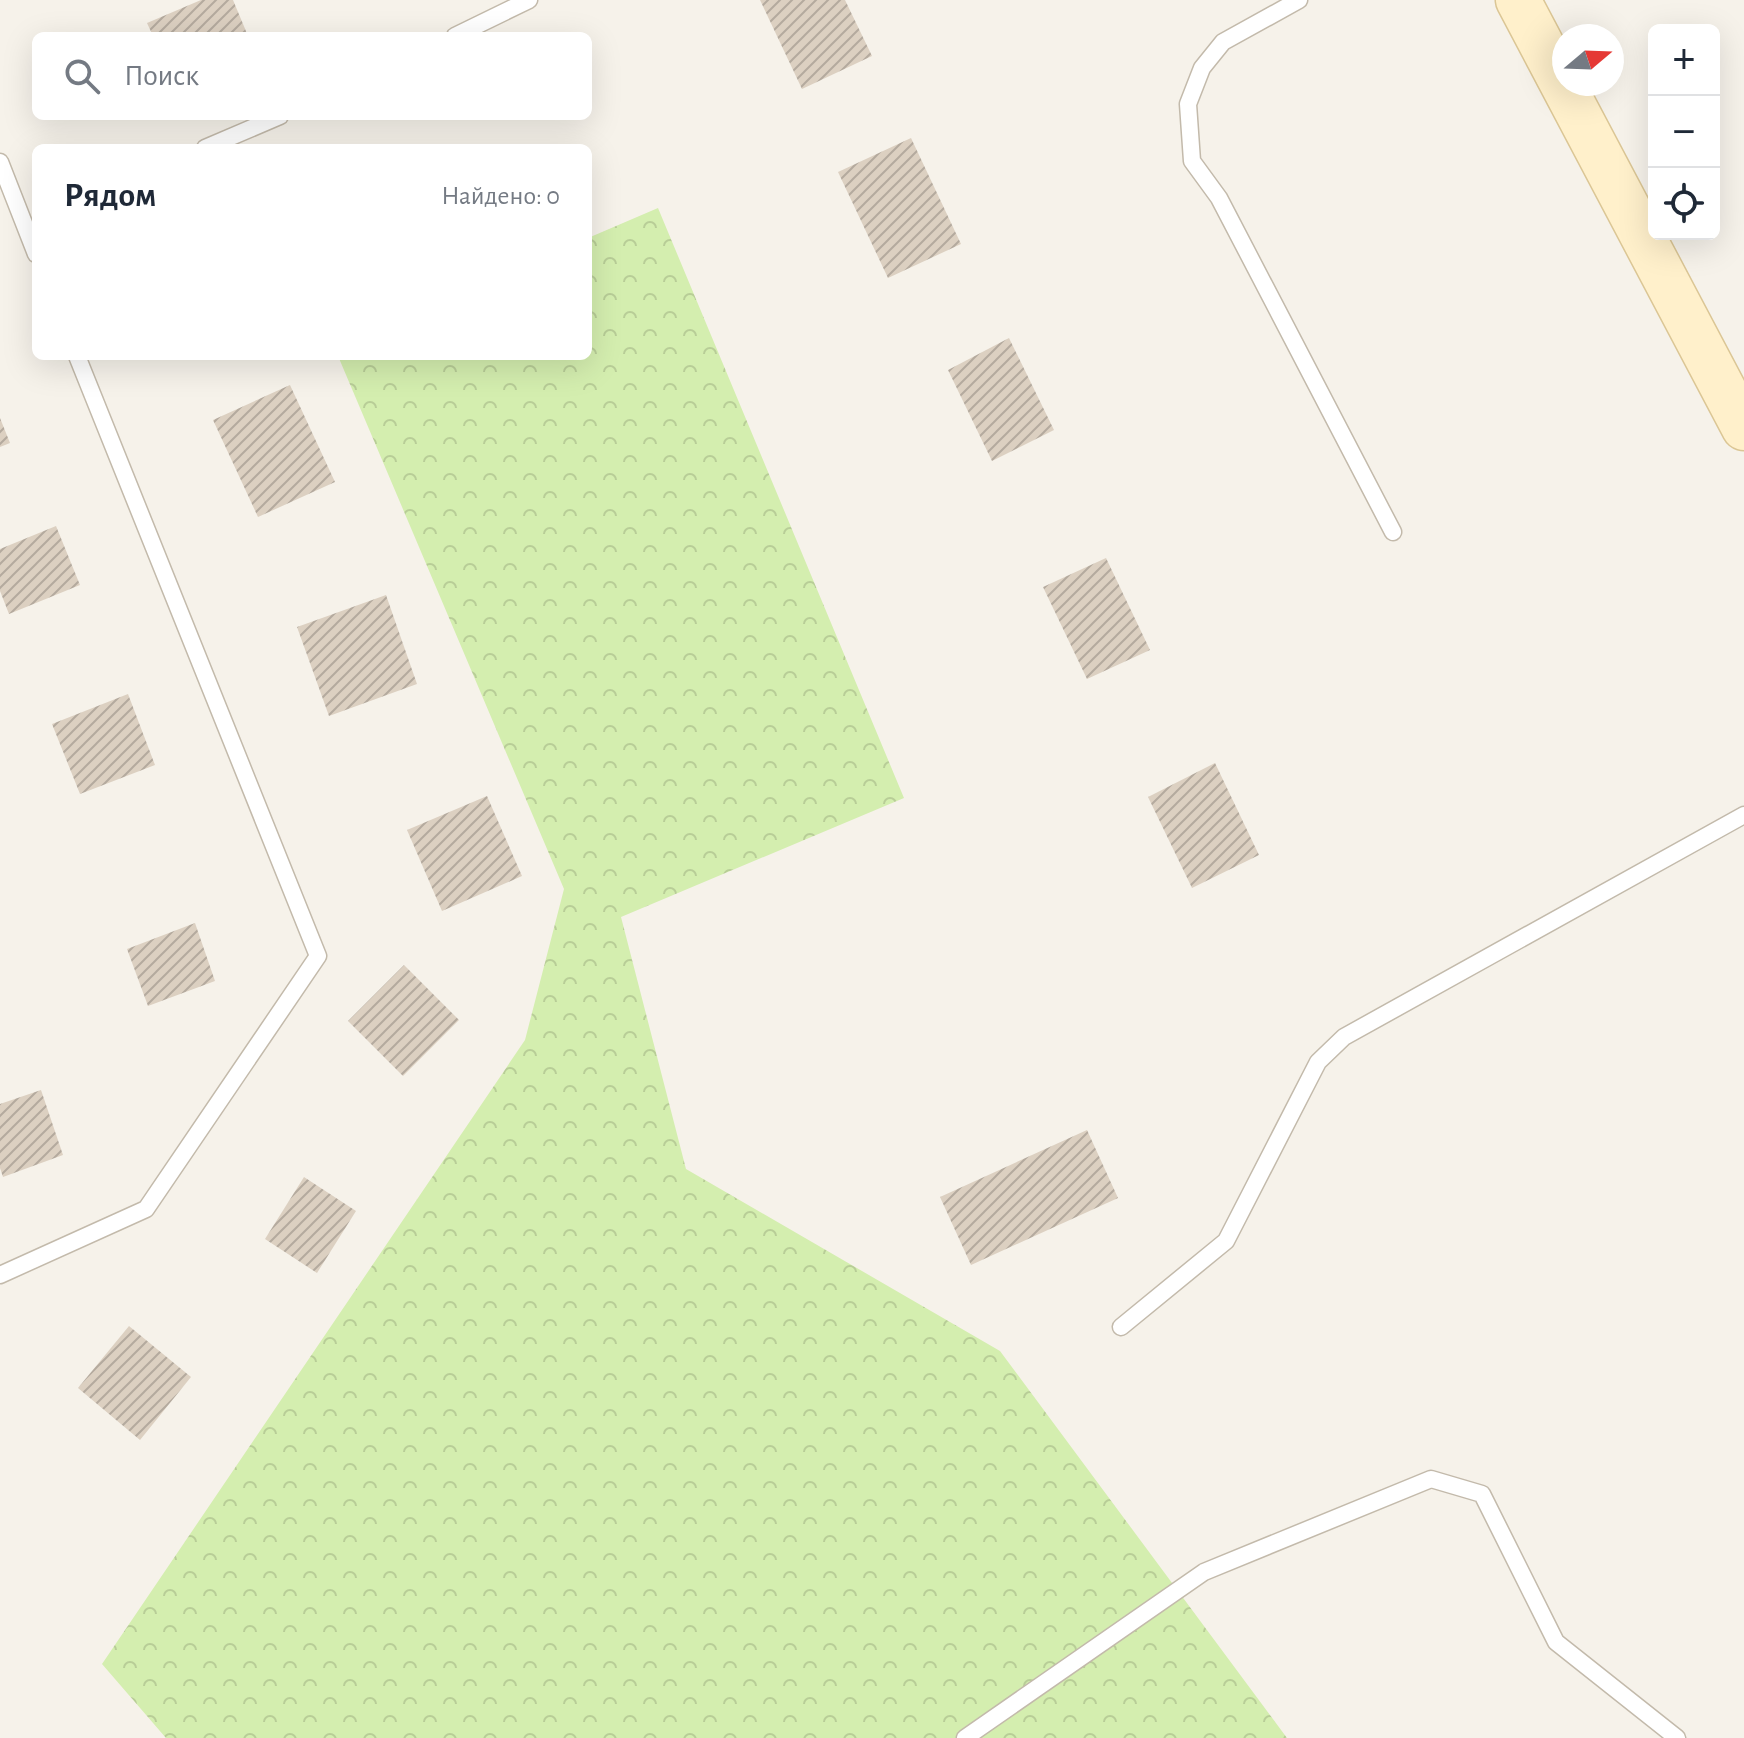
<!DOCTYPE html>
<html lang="ru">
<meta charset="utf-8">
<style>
:root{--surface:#fff;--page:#f2f2f3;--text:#1f2937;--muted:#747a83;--line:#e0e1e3}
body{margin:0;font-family:"Alegreya Sans",sans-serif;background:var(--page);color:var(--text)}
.controls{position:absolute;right:24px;top:24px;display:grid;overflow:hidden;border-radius:12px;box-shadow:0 8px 32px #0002}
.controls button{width:72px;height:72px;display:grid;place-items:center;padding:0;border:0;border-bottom:2px solid var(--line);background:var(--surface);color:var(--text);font:40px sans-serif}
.compass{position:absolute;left:1552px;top:24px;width:72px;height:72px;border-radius:50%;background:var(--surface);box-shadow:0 8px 32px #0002;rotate:71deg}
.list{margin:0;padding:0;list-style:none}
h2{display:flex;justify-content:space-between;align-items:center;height:104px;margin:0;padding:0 32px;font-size:34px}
h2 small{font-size:26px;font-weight:400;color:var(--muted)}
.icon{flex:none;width:44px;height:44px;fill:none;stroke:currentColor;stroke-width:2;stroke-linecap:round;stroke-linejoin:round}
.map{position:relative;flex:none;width:1744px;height:1738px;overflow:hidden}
.search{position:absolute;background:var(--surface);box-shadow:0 8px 32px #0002;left:32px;top:32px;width:560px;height:88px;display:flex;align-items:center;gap:20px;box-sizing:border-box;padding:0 28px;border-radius:12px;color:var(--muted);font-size:30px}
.panel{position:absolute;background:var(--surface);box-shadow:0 8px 32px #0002;left:32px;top:144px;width:560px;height:216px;border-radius:12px}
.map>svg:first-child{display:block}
.forest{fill:url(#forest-crowns)}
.building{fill:url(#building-hatch)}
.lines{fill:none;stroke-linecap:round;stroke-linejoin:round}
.service-casing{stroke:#c3baab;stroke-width:19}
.secondary-casing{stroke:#dbc695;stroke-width:47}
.service{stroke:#fff;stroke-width:16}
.secondary{stroke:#fff0cb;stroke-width:44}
</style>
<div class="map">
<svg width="1744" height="1738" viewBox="0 0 1744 1738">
<defs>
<pattern id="forest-crowns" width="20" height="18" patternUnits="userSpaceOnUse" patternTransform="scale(2)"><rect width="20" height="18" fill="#d4eeaf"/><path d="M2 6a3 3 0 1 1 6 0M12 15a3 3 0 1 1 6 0" fill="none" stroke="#b8cd97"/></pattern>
<pattern id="building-hatch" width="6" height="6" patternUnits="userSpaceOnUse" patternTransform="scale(2)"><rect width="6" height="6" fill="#dcd0c1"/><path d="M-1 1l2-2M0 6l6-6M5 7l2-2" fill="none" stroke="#b4aa9e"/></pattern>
</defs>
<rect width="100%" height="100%" fill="#f6f2ea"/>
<!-- forest -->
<path class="forest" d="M658,208L904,798L621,917L686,1169L1000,1351L1287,1738H166L102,1664L525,1040L564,889L338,356H588V238Z"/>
<!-- building -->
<g class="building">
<path d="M201,0H233L248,36H153L147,23Z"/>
<path d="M760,0H845L872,56L802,89Z"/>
<path d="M911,138L961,244L888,278L838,172Z"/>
<path d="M1009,338L1054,430L992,461L948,370Z"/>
<path d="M290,385L335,482L258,517L213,420Z"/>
<path d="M0,418L10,443L0,447Z"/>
<path d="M56,526L80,585L9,614L0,591V549Z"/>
<path d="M1106,558L1150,650L1087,679L1043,587Z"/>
<path d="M386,595L417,684L329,716L297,627Z"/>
<path d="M128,694L155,765L80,794L52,724Z"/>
<path d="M1215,763L1259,855L1192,888L1148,797Z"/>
<path d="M487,796L522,876L442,911L407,830Z"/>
<path d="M195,923L215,981L148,1006L127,949Z"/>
<path d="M404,965L459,1020L403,1076L348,1021Z"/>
<path d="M41,1090L63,1155L3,1177L0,1168V1104Z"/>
<path d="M1087,1130L1118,1198L971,1265L940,1197Z"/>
<path d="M304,1177L356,1211L317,1273L265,1239Z"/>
<path d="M129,1326L191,1377L140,1440L78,1388Z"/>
</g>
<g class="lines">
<defs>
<g id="service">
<path d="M1299,0L1223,42L1202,68L1188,104L1192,161L1219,198L1393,532"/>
<path d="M455,36L529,0"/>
<path d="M205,148L280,116"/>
<path d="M0,162L36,254"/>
<path d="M0,1275L146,1209L318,956L77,356"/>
<path d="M1121,1327L1226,1241L1318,1062L1344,1037L1744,815"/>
<path d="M965,1738L1204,1572L1431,1479L1482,1494L1556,1642L1677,1738"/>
</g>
<path id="secondary" d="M1518,0L1744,428"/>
</defs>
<!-- service casing -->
<use href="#service" class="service-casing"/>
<!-- secondary casing -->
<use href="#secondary" class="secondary-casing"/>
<!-- service -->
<use href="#service" class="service"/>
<!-- secondary -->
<use href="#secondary" class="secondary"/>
</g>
</svg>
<div class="controls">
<button>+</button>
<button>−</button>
<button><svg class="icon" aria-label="locate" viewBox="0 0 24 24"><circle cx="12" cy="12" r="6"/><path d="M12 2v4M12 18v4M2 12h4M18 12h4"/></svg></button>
</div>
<svg class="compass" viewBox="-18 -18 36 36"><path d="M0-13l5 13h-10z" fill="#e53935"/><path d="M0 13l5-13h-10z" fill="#747a83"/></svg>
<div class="search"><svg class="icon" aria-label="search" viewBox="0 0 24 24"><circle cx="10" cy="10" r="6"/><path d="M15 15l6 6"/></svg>Поиск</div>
<section class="panel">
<h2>Рядом<small>Найдено: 0</small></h2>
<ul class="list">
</ul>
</section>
</div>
